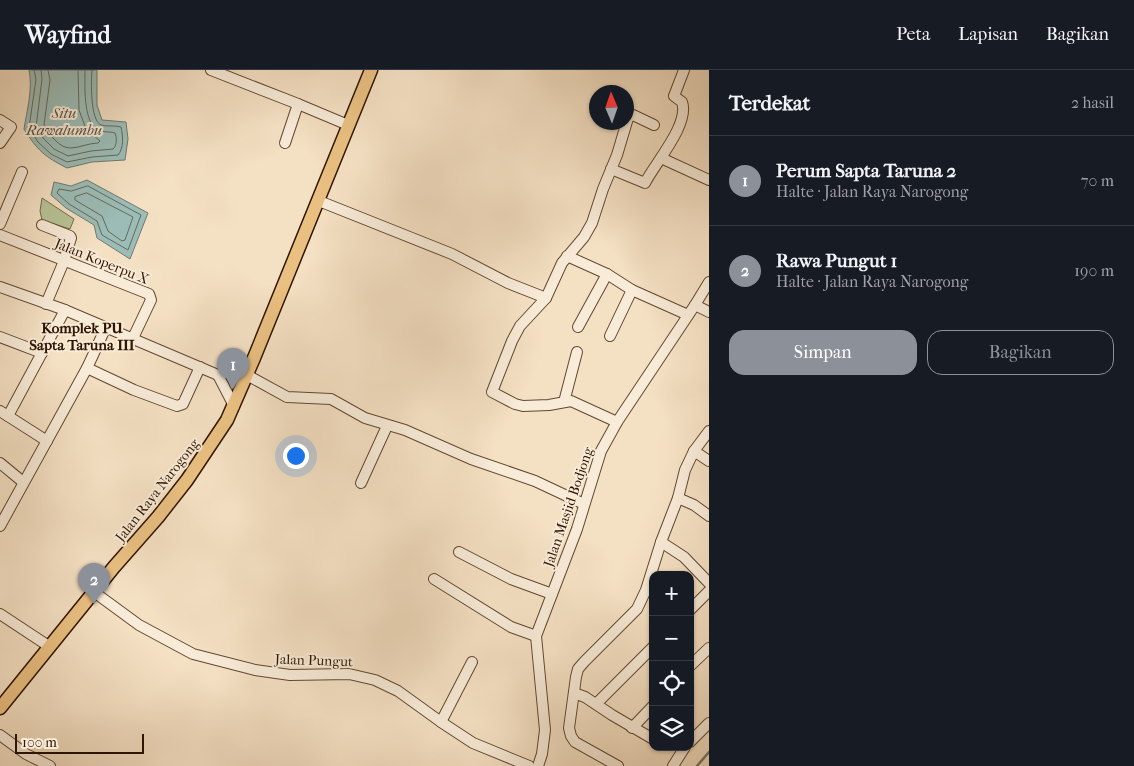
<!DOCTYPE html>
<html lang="id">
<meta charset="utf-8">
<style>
:root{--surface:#171b24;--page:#20242c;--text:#f1f3f6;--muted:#9ea1a6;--line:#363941;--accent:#8c9099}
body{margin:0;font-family:"IM FELL French Canon",serif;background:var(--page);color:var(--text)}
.controls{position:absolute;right:15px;bottom:15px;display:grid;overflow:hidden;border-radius:10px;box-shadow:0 1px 4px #0004}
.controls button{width:45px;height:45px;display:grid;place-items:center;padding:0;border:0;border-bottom:1px solid var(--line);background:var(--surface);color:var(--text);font:25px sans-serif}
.compass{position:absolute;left:589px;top:15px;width:45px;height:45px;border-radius:50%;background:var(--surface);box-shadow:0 1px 4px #0004;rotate:358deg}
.scale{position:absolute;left:15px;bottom:12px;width:129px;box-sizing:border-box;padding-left:5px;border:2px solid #301500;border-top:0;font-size:14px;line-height:18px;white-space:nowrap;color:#301500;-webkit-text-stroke:4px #f8ebd8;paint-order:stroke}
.you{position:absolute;left:295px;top:385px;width:18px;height:18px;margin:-12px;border:4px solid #fff;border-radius:50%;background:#1a73e8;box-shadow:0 0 0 8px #1a73e833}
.badge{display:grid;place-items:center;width:32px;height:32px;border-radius:50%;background:var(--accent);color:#fff;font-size:16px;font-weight:700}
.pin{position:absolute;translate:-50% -41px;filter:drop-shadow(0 1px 2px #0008)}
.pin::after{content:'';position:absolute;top:26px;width:18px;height:15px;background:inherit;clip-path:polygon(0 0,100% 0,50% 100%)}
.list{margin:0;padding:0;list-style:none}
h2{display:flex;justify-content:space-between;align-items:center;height:65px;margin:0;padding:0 20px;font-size:21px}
h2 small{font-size:16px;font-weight:400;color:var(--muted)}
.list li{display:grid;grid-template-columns:32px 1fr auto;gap:15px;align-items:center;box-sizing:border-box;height:90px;padding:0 20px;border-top:1px solid var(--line)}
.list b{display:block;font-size:19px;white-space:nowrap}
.list p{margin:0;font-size:16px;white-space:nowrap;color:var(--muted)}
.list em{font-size:16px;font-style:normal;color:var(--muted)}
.actions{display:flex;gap:10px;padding:15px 20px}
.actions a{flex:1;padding:11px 0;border:1px solid var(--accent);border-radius:15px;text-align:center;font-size:18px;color:var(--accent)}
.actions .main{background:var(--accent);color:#fff}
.icon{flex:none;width:28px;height:28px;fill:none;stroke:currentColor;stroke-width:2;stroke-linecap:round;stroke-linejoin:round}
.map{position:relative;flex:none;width:709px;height:696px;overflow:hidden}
header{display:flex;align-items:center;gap:30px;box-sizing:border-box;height:70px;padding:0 25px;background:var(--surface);border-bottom:1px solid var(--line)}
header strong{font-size:24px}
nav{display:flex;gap:28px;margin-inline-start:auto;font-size:18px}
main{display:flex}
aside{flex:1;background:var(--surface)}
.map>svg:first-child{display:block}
.green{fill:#b8c397;stroke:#746c4c}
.water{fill:#9cbdb7;stroke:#717a6e}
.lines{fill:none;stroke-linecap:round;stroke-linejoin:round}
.shore{stroke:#66695c;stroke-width:1}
.stream{stroke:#717a6e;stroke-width:2.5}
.minor-casing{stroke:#614831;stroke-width:12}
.major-casing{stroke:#301500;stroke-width:15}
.minor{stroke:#f8ebd8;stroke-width:10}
.major{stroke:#eac082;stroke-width:12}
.labels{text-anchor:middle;stroke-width:4;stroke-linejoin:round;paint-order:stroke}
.street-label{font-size:14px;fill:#301500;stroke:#f8ebd8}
.water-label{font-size:15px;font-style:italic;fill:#565040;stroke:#f8ebd8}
.neighbourhood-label{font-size:15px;font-weight:bold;fill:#301500;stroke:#f8ebd8}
</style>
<header>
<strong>Wayfind</strong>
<nav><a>Peta</a><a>Lapisan</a><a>Bagikan</a></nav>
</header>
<main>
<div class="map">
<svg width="709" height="696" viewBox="0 0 709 696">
<rect width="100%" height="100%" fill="#f4e0c3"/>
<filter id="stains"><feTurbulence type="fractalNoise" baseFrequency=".004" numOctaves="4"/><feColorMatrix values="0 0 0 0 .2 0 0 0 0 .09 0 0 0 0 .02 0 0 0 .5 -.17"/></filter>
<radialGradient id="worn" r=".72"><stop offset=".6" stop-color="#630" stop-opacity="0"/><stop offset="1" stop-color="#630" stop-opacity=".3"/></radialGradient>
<!-- green -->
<path class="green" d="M42,128L74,149L70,159L42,150L40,141Z"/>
<!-- water -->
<g class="water">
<path d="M29,0H97V35L102,50L126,52L128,69L125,90L92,92L67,98C45,87 37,80 24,59C27,40 33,19 29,0Z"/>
<path d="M87,110L148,143L130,189L97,168L94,155L66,138L51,125L54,112L71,116Z"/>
</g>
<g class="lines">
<!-- shore -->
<g class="shore">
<path d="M34,0L36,9L29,58L38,72L51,84L67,92L92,87L118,85C124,78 123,66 121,57C115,55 107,57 101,55C90,50 91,11 92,0"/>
<path d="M41,0L42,9L36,57L43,68L54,79L68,86L91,81L113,79C117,76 117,67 115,63C109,61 101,63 96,59C83,49 85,14 85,0"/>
<path d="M48,0L50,10L44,55C49,64 59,78 70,78C79,78 89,73 98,73L100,71L86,59L79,40L78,0"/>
<path d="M88,116L141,145L128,180L102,165L97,151L69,134L57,123L59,119L71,121Z"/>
<path d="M87,123L133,147L125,170L122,171L108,161L102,146L75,130V127Z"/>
</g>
<!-- stream -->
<path class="stream" d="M697,696L709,682"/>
<defs>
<g id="minor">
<path d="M211,0L298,34L348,55"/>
<path d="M0,50L11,57L0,73"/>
<path d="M285,73L298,34"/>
<path d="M661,88L709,110"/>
<path d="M611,99L645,113C655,93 690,54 682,32L674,26L684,0"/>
<path d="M319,131L452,184L508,213L546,228"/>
<path d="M0,154L22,102"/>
<path d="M42,155L70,166L71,168L64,191L46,234"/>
<path d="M0,165L149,224L151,230L133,268"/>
<path d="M567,186L607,204L632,220L688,245"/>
<path d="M0,217L65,240L218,305L251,296"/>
<path d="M695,235L709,242"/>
<path d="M578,257L607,204"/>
<path d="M610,266L632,220"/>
<path d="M0,267L42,283"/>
<path d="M87,298L134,320L177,336L183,334L200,297"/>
<path d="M218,305L234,336"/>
<path d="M247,305L287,327L331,329L365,348L405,360L471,389L535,411L584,434"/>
<path d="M564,332L577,282"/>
<path d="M0,341L47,371"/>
<path d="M8,346L65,240"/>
<path d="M617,352L571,331L549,335L523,336L515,334L492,322L512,271L520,256L546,228L562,193L584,167L592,153L603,119L617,85L628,48L633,45L654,55"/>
<path d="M694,381L709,391"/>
<path d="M0,393L23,412"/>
<path d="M361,413L387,356"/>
<path d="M678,428L694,435L709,446"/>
<path d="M0,456L87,298L106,257"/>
<path d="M661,472L684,487L709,513"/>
<path d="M459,482L511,509L552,524"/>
<path d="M434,509L511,557L536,566"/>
<path d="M94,522L139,555L193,584L255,600L290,605L349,604L375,610L398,621L441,652L473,673L529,696"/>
<path d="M690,540L709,521"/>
<path d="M0,544L50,577"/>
<path d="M690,596L709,578"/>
<path d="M574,623L585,627L612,645L653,669"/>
<path d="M596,634L653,577"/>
<path d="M441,652L472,592"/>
<path d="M632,658L653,636"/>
<path d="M0,665L26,684L50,696"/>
<path d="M690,672L709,653"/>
<path d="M538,696L542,684L545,660L536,566L577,459L601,381L617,352L695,235L709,212"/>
<path d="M618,696L575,672L571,666L569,658L576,607L578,599L584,592L637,539L646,520L661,472L678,428L685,400L694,381L709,361"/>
<path d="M673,696L685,677"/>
</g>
<path id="major" d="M0,638L114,497L158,447L187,410L227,350L254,288L371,0"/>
</defs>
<!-- minor casing -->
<use href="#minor" class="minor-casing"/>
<!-- major casing -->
<use href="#major" class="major-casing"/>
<!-- minor -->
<use href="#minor" class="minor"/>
<!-- major -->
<use href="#major" class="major"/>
</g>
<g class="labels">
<!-- street labels -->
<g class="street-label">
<text transform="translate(102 191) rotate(22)" y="5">Jalan Koperpu X</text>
<text transform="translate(157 420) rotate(-52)" y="5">Jalan Raya Narogong</text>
<text transform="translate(568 437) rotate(-71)" y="5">Jalan Masjid Bodjong</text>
<text transform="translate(314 590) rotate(2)" y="5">Jalan Pungut</text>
</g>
<!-- water labels -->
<g class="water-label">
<text x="64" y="48">Situ<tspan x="64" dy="17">Rawalumbu</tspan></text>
</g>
<!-- neighbourhood labels -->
<g class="neighbourhood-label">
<text x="82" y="263">Komplek PU<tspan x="82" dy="17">Sapta Taruna III</tspan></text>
</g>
</g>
<rect width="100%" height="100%" filter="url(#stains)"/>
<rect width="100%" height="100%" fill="url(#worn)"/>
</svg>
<div class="controls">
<button>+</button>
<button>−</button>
<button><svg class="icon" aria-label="locate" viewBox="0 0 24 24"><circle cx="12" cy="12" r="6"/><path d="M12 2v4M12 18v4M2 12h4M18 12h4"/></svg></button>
<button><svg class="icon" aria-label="layers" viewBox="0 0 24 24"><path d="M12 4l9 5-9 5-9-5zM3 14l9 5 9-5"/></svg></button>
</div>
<svg class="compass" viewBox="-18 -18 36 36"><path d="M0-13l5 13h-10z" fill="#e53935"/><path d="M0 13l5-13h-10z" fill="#9ea1a6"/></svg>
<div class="scale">100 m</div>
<div class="you"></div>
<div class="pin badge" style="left:233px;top:319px">1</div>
<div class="pin badge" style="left:94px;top:534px">2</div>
</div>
<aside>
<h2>Terdekat<small>2 hasil</small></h2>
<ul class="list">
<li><span class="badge">1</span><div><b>Perum Sapta Taruna 2</b><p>Halte · Jalan Raya Narogong</p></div><em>70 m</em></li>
<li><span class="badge">2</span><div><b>Rawa Pungut 1</b><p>Halte · Jalan Raya Narogong</p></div><em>190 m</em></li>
</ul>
<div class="actions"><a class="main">Simpan</a><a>Bagikan</a></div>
</aside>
</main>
